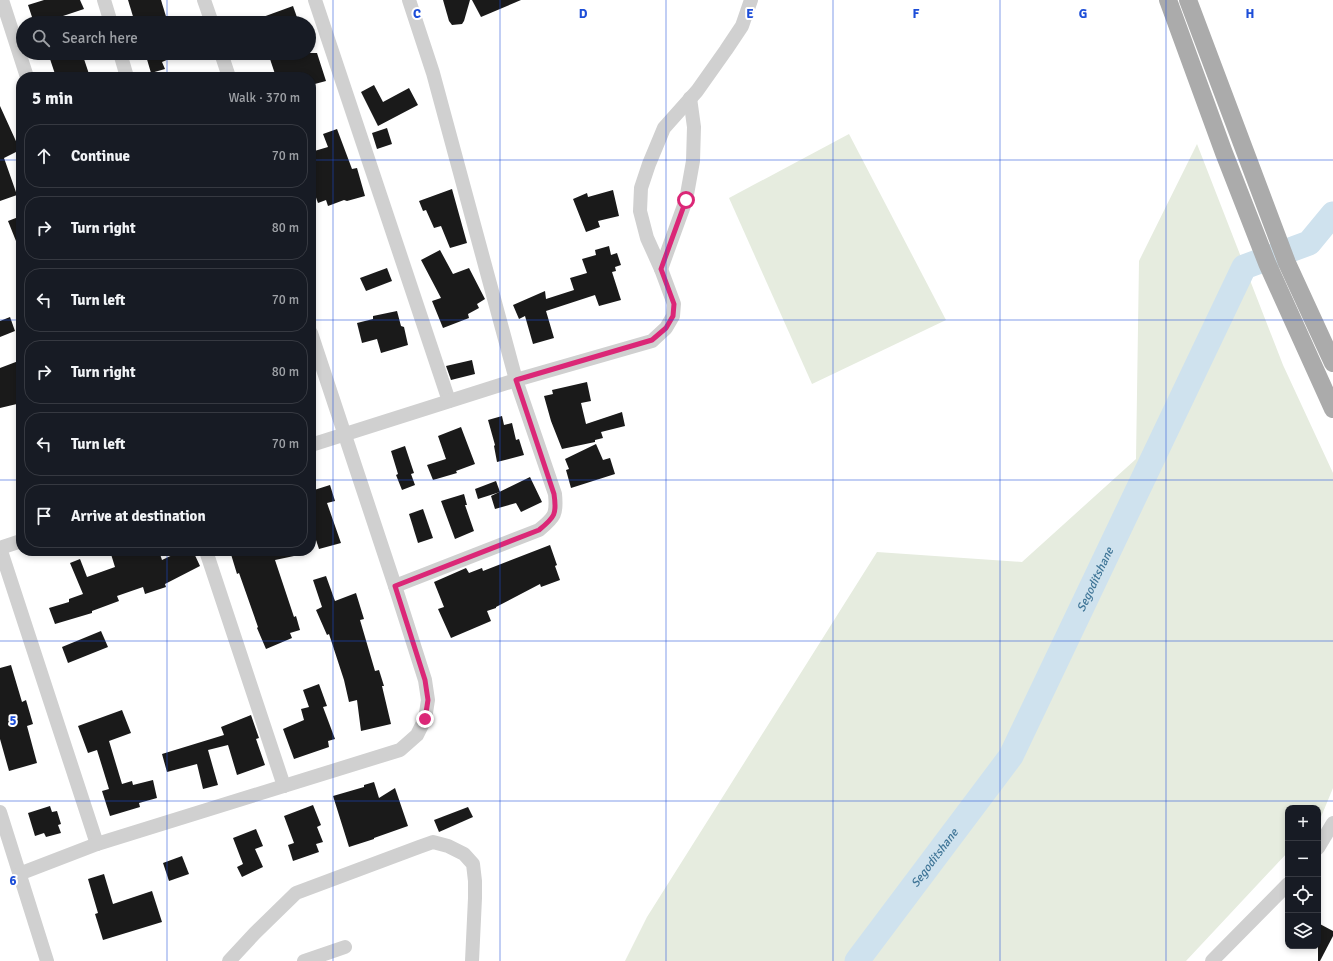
<!DOCTYPE html>
<meta charset="utf-8">
<style>
:root{--surface:#171b24;--page:#20242c;--text:#f1f3f6;--muted:#9ea1a6;--line:#363941}
body{margin:0;font-family:Signika,sans-serif;background:var(--page);color:var(--text)}
.controls{position:absolute;right:12px;bottom:12px;display:grid;overflow:hidden;border-radius:8px;box-shadow:0 2px 6px #0003}
.controls button{width:36px;height:36px;display:grid;place-items:center;padding:0;border:0;border-bottom:1px solid var(--line);background:var(--surface);color:var(--text);font:20px sans-serif}
.stop{position:absolute;width:12px;height:12px;margin:-9px;border:3px solid #db2777;border-radius:50%;background:#fff}
.stop.end{background:#db2777;border-color:#fff;box-shadow:0 1px 4px #0008}
.list{margin:0;padding:0;list-style:none}
h2{display:flex;justify-content:space-between;align-items:center;height:52px;margin:0;padding:0 16px;font-size:17px}
h2 small{font-size:13px;font-weight:400;color:var(--muted)}
.list li{display:grid;grid-template-columns:26px 1fr auto;gap:12px;align-items:center;box-sizing:border-box;height:64px;margin:0 8px 8px;padding:0 8px;border:1px solid var(--line);border-radius:16px}
.list b{display:block;font-size:15px;white-space:nowrap}
.list em{font-size:13px;font-style:normal;color:var(--muted)}
.icon{flex:none;width:22px;height:22px;fill:none;stroke:currentColor;stroke-width:2;stroke-linecap:round;stroke-linejoin:round}
.map{position:relative;flex:none;width:1333px;height:961px;overflow:hidden}
.search{position:absolute;background:var(--surface);box-shadow:0 2px 6px #0003;left:16px;top:16px;width:300px;height:44px;display:flex;align-items:center;gap:10px;box-sizing:border-box;padding:0 14px;border-radius:22px;color:var(--muted);font-size:15px}
.panel{position:absolute;background:var(--surface);box-shadow:0 2px 6px #0003;left:16px;top:72px;width:300px;height:484px;border-radius:16px}
.map>svg:first-child{display:block}
.green{fill:#e6ecdf}
.lines{fill:none;stroke-linecap:round;stroke-linejoin:round}
.river{stroke:#cfe2ee;stroke-width:25}
.building{fill:#1a1a1a}
.minor{stroke:#d0d0d0;stroke-width:14}
.major{stroke:#ababab;stroke-width:18}
.route{stroke:#db2777;stroke-width:5}
.grid{fill:none;stroke:#1d4ed8;stroke-width:1;stroke-opacity:0.55}
.labels{text-anchor:middle;stroke-width:4;stroke-linejoin:round;paint-order:stroke}
.water-label{font-size:12px;font-style:italic;fill:#3f7597;stroke:#fff}
.grid-label{font-size:13px;text-anchor:middle;font-weight:bold;fill:#1d4ed8;stroke:#fff;stroke-width:4;stroke-linejoin:round;paint-order:stroke}
</style>
<div class="map">
<svg width="1333" height="961" viewBox="0 0 1333 961">
<rect width="100%" height="100%" fill="#fff"/>
<!-- green -->
<g class="green">
<path d="M849,134L946,320L812,384L729,198Z"/>
<path d="M1197,144L1283,365L1333,473V788L1321,817L1318,821V808H1288V852L1186,961H625L647,917L877,552L1022,562L1136,459L1139,261Z"/>
</g>
<g class="lines">
<!-- river -->
<path class="river" id="s1" d="M857,961L1011,756L1244,267L1309,243L1333,214"/>
</g>
<!-- building -->
<g class="building">
<path d="M44,0H80L84,9L42,23H34L28,5Z"/>
<path d="M128,0H161L168,23H135Z"/>
<path d="M443,0H470L464,21L462,24L452,25L449,21Z"/>
<path d="M472,0H521L481,17Z"/>
<path d="M293,6L299,23H249V22Z"/>
<path d="M48,53H82L90,77H56Z"/>
<path d="M156,53H183L162,62L165,69L151,73L146,56Z"/>
<path d="M279,53H317L326,81L311,85V77H276L269,56Z"/>
<path d="M374,85L383,102L409,88L418,105L378,126L361,92Z"/>
<path d="M0,106L20,150L4,158L17,195L0,201Z"/>
<path d="M387,128L392,144L377,149L372,133Z"/>
<path d="M337,129L352,169L357,168L365,196L347,201L344,200L328,206L326,200L318,203L311,184V152L328,147L323,134Z"/>
<path d="M452,189L467,243L450,248L441,226L434,228L426,210L423,211L419,201Z"/>
<path d="M613,190L619,216L598,221L600,227L586,232L573,199L587,193L588,197Z"/>
<path d="M21,216V251H20L8,221Z"/>
<path d="M609,246L611,255L617,253L621,265L615,267L616,271L612,272L621,300L599,306L595,295L546,311L554,338L533,344L525,316L519,319L513,305L545,291L546,299L574,290L570,278L587,273L582,259L596,255L595,250Z"/>
<path d="M440,250L453,274L469,268L485,299L477,304L479,308L468,314L469,318L443,328L432,301L441,298L421,260Z"/>
<path d="M387,268L392,281L366,291L360,278Z"/>
<path d="M397,311L401,326L404,327L408,345L381,353L377,339L362,343L357,323L373,319V316Z"/>
<path d="M10,317L15,331L0,337V321Z"/>
<path d="M21,360V403L0,408V368Z"/>
<path d="M472,360L475,374L451,380L446,366Z"/>
<path d="M587,382L591,401L581,403L586,424L622,412L625,426L601,432L603,438L595,440V442L562,449L551,421L544,396L553,394L552,390Z"/>
<path d="M502,416L504,425L512,423L516,440L519,439L524,455L497,462L494,446L495,445L488,420Z"/>
<path d="M461,427L475,464L456,471L457,473L433,480L427,465L446,459L438,436Z"/>
<path d="M596,444L603,460L610,458L615,474L571,488L566,470L569,469L565,459Z"/>
<path d="M405,446L414,473L411,474L415,485L402,490L396,475L398,474L391,451Z"/>
<path d="M530,477L542,502L521,512L516,503L495,509L491,496Z"/>
<path d="M496,481L500,492L478,499L475,489Z"/>
<path d="M330,485L335,501L327,503L341,543L319,549L311,525V491Z"/>
<path d="M464,494L467,505H465L474,531L455,539L441,501Z"/>
<path d="M423,509L433,538L418,543L409,514Z"/>
<path d="M550,545L557,565L555,566L560,580L541,587L540,584L496,607V608L487,611L491,621L451,638L438,609L444,607L434,582L466,568L469,573L482,568L483,571Z"/>
<path d="M110,551H159L162,560L181,551H193L200,566L165,584L166,587L145,594L143,587L117,596L119,601L92,611V613L55,624L49,608L69,602V599L83,594L70,563L80,559L87,577L115,567Z"/>
<path d="M230,551H294V556L275,560L294,617L296,616L300,630L290,633L292,638L266,649L257,628L258,627L239,573L237,574Z"/>
<path d="M326,576L335,601L356,593L364,619L360,620L375,671L379,670L384,686H382L391,724L361,731L357,700L349,702L344,680L329,634L327,635L316,610L322,607L313,580Z"/>
<path d="M101,631L108,647L68,663L62,647Z"/>
<path d="M11,665L22,702L26,700L33,724L27,726L37,763L9,771L0,739V668Z"/>
<path d="M319,684L327,706L323,707L335,739L328,741L329,747L294,759L283,729L304,720L301,709L309,707L303,690Z"/>
<path d="M122,710L131,733L109,741L122,784L132,781L133,785L153,780L157,798L139,803L140,807L110,816L102,791L109,789L97,750L88,753L78,726Z"/>
<path d="M251,715L259,738L256,739L265,765L237,775L228,745L208,750L218,785L203,789L197,764L167,772L162,754L224,735L221,727Z"/>
<path d="M374,782L379,798L395,788L408,826L374,838V839L349,847L333,796L364,787V785Z"/>
<path d="M313,805L321,825L317,827L323,842L316,844L319,852L293,861L288,845L294,843L284,816Z"/>
<path d="M50,806L52,812L57,811L61,824L58,825L61,833L46,837L44,833L35,836L28,813Z"/>
<path d="M468,807L473,817L439,832L434,820Z"/>
<path d="M256,829L263,846L255,849L263,867L242,877L237,867L243,864L233,838Z"/>
<path d="M182,856L189,874L169,881L163,863Z"/>
<path d="M104,874L113,904L152,891L162,922L103,940L95,914L98,913L88,879Z"/>
<path d="M1318,923L1333,931V936L1320,961H1318Z"/>
</g>
<g class="lines">
<!-- minor -->
<g class="minor">
<path d="M2,0L27,77"/>
<path d="M104,0L111,23"/>
<path d="M204,0L212,23"/>
<path d="M315,0L449,401"/>
<path d="M120,53L127,77"/>
<path d="M221,53L229,77"/>
<path d="M661,269L686,200L693,161L694,127L690,98"/>
<path d="M311,445L516,380L652,341L666,328L673,316L674,304L661,269L647,238L640,211L641,188L649,164L664,128L697,91L726,50L742,26L751,0"/>
<path d="M0,548L97,844"/>
<path d="M0,548L21,541"/>
<path d="M206,551L284,786"/>
<path d="M395,586L539,530C555,517 557,514 555,494L516,380L433,73L409,0"/>
<path d="M0,812L47,961"/>
<path d="M1318,848L1333,823"/>
<path d="M19,874L97,844L400,750L417,735L425,719L428,700L425,680L395,586L311,333"/>
<path d="M229,961L255,933L296,893L419,847L433,842L448,846L464,854L473,864L475,881V898L472,961"/>
<path d="M304,961L345,947"/>
<path d="M1212,961L1288,884"/>
</g>
<!-- major -->
<g class="major">
<path d="M1168,0L1224,153L1267,263L1333,409"/>
<path d="M1188,0L1287,263L1333,363"/>
</g>
</g>
<g class="lines">
<!-- route -->
<path class="route" d="M425,719L428,700L425,680L395,586L539,530C555,517 557,514 554,494L516,380L652,340L666,328L673,316L674,304L661,269L686,200"/>
</g>
<!-- grid -->
<path class="grid" d="M167,0V23M333,0V961M500,0V961M666,0V961M833,0V961M1000,0V961M1166,0V961M167,53V77M0,160H21M311,160H1333M0,320H21M311,320H1333M0,480H21M311,480H1333M167,551V961M0,641H1333M0,801H1333"/>
<g class="labels">
<!-- water labels -->
<g class="water-label">
<text dy="4" stroke="none"><textPath href="#s1" startOffset="452">Segoditshane</textPath></text>
<text dy="4" stroke="none"><textPath href="#s1" startOffset="129">Segoditshane</textPath></text>
</g>
</g>
<g class="grid-label">
<text x="417" y="18">C</text>
<text x="583" y="18">D</text>
<text x="750" y="18">E</text>
<text x="916" y="18">F</text>
<text x="1083" y="18">G</text>
<text x="1250" y="18">H</text>
<text x="13" y="725">5</text>
<text x="13" y="885">6</text>
</g>
</svg>
<div class="controls">
<button>+</button>
<button>−</button>
<button><svg class="icon" aria-label="locate" viewBox="0 0 24 24"><circle cx="12" cy="12" r="6"/><path d="M12 2v4M12 18v4M2 12h4M18 12h4"/></svg></button>
<button><svg class="icon" aria-label="layers" viewBox="0 0 24 24"><path d="M12 4l9 5-9 5-9-5zM3 14l9 5 9-5"/></svg></button>
</div>
<div class="stop" style="left:686px;top:200px"></div>
<div class="stop end" style="left:425px;top:719px"></div>
<div class="search"><svg class="icon" aria-label="search" viewBox="0 0 24 24"><circle cx="10" cy="10" r="6"/><path d="M15 15l6 6"/></svg>Search here</div>
<section class="panel">
<h2>5 min<small>Walk · 370 m</small></h2>
<ul class="list">
<li><svg class="icon" aria-label="ahead" viewBox="0 0 24 24"><path d="M12 20V5M6 11l6-6 6 6"/></svg><div><b>Continue</b></div><em>70 m</em></li>
<li><svg class="icon" aria-label="right" viewBox="0 0 24 24"><path d="M7 20v-9h11M14 6l5 5-5 5"/></svg><div><b>Turn right</b></div><em>80 m</em></li>
<li><svg class="icon" aria-label="left" viewBox="0 0 24 24"><path d="M17 20v-9H6M10 6l-5 5 5 5"/></svg><div><b>Turn left</b></div><em>70 m</em></li>
<li><svg class="icon" aria-label="right" viewBox="0 0 24 24"><path d="M7 20v-9h11M14 6l5 5-5 5"/></svg><div><b>Turn right</b></div><em>80 m</em></li>
<li><svg class="icon" aria-label="left" viewBox="0 0 24 24"><path d="M17 20v-9H6M10 6l-5 5 5 5"/></svg><div><b>Turn left</b></div><em>70 m</em></li>
<li><svg class="icon" aria-label="arrive" viewBox="0 0 24 24"><path d="M6 21V4h12l-3 4 3 4H6"/></svg><div><b>Arrive at destination</b></div></li>
</ul>
</section>
</div>
